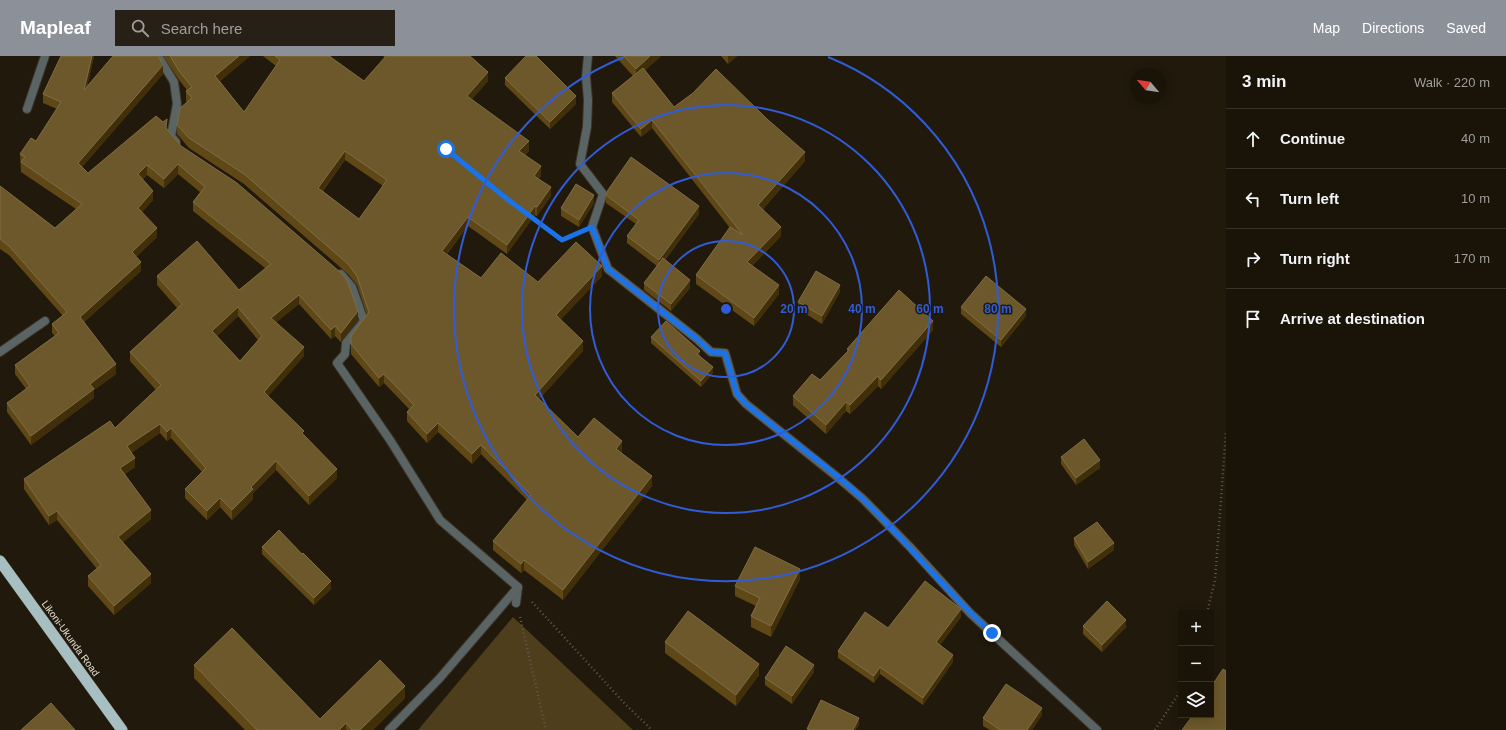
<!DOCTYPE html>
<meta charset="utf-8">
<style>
:root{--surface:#191308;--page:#262016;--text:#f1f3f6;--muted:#9f9e9c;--line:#373229;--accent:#8c9099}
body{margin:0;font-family:Helvetica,sans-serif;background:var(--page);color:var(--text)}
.controls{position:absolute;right:12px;bottom:12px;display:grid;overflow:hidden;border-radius:0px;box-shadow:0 2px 10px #0003}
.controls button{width:36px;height:36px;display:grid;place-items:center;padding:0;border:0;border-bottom:1px solid var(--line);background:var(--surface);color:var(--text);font:20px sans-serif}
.compass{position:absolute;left:1130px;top:12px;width:36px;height:36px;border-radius:50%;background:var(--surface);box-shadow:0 2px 10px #0003;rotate:299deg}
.stop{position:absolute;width:12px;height:12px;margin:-9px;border:3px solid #1a73e8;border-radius:50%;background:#fff}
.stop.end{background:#1a73e8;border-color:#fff;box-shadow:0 1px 4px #0008}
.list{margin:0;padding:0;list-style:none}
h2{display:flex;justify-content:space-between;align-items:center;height:52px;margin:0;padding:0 16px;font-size:17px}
h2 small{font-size:13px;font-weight:400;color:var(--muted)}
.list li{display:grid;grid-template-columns:26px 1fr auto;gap:12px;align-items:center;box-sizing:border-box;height:60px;padding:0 16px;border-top:1px solid var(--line)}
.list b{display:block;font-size:15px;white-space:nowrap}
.list em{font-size:13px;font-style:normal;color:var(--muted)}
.icon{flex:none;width:22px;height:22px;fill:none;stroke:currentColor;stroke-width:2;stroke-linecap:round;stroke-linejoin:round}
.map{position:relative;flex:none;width:1226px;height:674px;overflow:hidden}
header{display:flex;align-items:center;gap:24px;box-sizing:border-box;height:56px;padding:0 20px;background:var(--accent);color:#fff}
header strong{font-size:19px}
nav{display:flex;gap:22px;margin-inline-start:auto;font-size:14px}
.search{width:280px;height:36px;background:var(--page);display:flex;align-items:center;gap:10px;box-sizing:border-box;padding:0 14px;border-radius:0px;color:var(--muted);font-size:15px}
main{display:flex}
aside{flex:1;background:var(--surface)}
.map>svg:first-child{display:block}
.green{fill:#4f3e1c}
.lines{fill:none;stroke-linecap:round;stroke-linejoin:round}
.minor-casing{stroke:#3c3427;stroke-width:10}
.trunk-casing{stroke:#3c3427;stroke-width:12}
.path{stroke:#60594c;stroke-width:2.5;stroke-dasharray:1 3;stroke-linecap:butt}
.minor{stroke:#5a6465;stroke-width:8}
.trunk{stroke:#a8bfc2;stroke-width:11}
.wall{fill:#5f4816;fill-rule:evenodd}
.shaded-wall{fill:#402f09}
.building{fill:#6d582b;stroke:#7f6d45;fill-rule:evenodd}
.route{stroke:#1a73e8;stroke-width:5}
.ring{fill:none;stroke:#315cd8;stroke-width:2}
.labels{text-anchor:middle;stroke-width:3;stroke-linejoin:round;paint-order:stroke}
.street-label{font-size:10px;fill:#e2ddd4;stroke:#21190b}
.centre{fill:#315cd8;stroke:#21190b;stroke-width:2}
.ring-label{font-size:12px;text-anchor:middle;font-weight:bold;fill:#315cd8;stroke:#21190b;stroke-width:3;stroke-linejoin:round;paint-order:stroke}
</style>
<header>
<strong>Mapleaf</strong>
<div class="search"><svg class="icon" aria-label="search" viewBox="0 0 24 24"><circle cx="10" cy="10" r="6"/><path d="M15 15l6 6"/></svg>Search here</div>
<nav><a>Map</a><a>Directions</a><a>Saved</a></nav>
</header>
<main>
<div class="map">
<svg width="1226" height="674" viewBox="0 0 1226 674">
<rect width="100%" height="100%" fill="#21190b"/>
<!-- green -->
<path class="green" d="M513,561L633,674H418Z"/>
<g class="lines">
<defs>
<g id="minor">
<path d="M158,0L174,26L177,48L171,80L176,86"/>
<path d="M588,0L586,21L588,44L587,71L580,108L603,138L592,171L608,213L697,283L711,296L725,297L737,338L746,348L836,420L863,443L910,491L970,557L1097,674"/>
<path d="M27,53L45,0"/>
<path d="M341,218L352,231L364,265L346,287L345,298L337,307L390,384L440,464L518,531L516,547"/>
<path d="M0,296L45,265"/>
<path d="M389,674L439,623L518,531"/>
</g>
<path id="trunk" d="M0,505L122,674"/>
</defs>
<!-- minor casing -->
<use href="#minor" class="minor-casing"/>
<!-- trunk casing -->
<use href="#trunk" class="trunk-casing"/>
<!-- path -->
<g class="path">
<path d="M530,160L562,184L578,177"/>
<path d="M532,546L626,649L652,674"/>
<path d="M1207,557L1215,524L1226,376"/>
<path d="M520,561L546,674"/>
<path d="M1155,674L1177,640L1181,631"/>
</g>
<!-- minor -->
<use href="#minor" class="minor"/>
<!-- trunk -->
<use href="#trunk" class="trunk"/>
</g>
<!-- wall -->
<g class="wall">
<path d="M61,0H94L87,31L163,18L82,111L88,117L167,74L181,90L358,264L341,286L335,280L331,283L299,248L276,266L304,300L268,340L304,380L337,422L309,449L276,414L253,437V443L232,464L220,451L207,464L185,442V433L202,416L171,382L167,385L160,377L131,397L135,411L125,418L151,463L123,486L151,527L114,559L88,530V520L97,513L57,464L49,469L24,433V423L115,372L156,334L130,305V296L178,253L157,229V220L239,234L265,212L193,155V146L200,136L178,118L164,132L147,119L143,123L153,144L142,156L157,181L136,201L141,215L84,266L116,318L94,334V342L31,389L7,356V347L26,333L15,318V309L55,280L52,277V268L63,260L9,199L0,193V130L55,172L76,153L21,116L20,98L36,85L57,53L43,47V38ZM238,260L258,284L240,305L217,280Z"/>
<path d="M163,0H250L220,25L244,56L276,10L263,0H332L331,1L364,25L385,2L383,0H470L488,25L472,43L529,95L525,99L541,120L538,123L551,140L537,160L535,159L507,198L468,170L447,198L481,222L538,226L602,220L560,264L583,295L539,343L578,381L622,395L621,396L652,430L563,544L524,514L521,517L493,494V485L527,444L481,398L472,408L438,376L427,387L407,365V356L409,353L384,327L379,331L351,298V288L367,259L357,229L348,218L244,128L189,92L177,78V69L188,46L186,45V35L187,34L179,24ZM345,104L383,130L359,163L323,135Z"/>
<path d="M615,0H661L645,14L674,51L805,105L763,153L781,180L752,210L779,238L754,270L696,228V219L730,172L652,72L641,81L612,46V37L633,20Z"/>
<path d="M721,0H737L728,8Z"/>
<path d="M505,22L576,48L550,73L505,29Z"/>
<path d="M606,139L699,158L665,204L690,232L671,255L644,234V227L657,210L627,187V180L636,168L606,147Z"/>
<path d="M594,147L579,171L561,160V152Z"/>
<path d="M840,236L822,268L798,253V246Z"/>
<path d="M961,251L1026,260L1001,291L961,258Z"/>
<path d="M933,274L881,333L878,330L850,358L846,355L826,378L793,349V340L820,324L847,296V293Z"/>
<path d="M651,281L700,300L713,317L701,331L651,287Z"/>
<path d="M1061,401L1100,412L1076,429L1061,408Z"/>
<path d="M1074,482L1114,494L1088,513L1074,489Z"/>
<path d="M262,491L331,533L314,549L262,498Z"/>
<path d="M800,523L771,581L751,571V560L756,550L735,540V530Z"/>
<path d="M961,561L940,589L953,606L923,649L880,618L874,627L838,602V595L888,572Z"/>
<path d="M1083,570L1126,571L1102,596L1083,578Z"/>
<path d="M665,586L759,619L736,650L665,597Z"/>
<path d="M194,609L320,663L405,642L373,674H245L194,622Z"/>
<path d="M814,616L792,648L765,629V622Z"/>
<path d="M1042,659L1032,674H990L983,670V662Z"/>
</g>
<!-- shaded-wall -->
<g class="shaded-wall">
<path d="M92,0H94L84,43V34Z"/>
<path d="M239,0H250L215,29V20Z"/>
<path d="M650,0H661L636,23V13Z"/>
<path d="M728,0H737L728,8Z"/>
<path d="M163,9V18L78,116V107Z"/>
<path d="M488,16V25L467,49V40Z"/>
<path d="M576,40V48L550,73V66Z"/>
<path d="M652,64V72L641,81V73Z"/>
<path d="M529,85V95L519,104V95Z"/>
<path d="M345,95V104L318,141V132Z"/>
<path d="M805,96V105L758,158V149Z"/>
<path d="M178,108V118L164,132V123Z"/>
<path d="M147,109V119L138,127V118Z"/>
<path d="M541,110V120L534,129V120Z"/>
<path d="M551,131V140L537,160V151Z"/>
<path d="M153,135V144L138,161V152Z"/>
<path d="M594,139V147L579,171V164Z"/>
<path d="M535,150V159L507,198V189Z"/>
<path d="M699,150V158L659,211V204Z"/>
<path d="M468,161V170L442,204V195Z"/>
<path d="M781,171V180L747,215V206Z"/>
<path d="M157,172V181L132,205V196Z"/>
<path d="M141,206V215L80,270V261Z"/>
<path d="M602,210V220L556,269V259Z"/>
<path d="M690,224V232L671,255V248Z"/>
<path d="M779,229V238L754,270V262Z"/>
<path d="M840,229V236L822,268V260Z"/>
<path d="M299,239V248L271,271V262Z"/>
<path d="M238,251V260L212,284V275Z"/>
<path d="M1026,253V260L1001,291V284Z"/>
<path d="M358,255V264L341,286V277Z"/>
<path d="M933,265V274L881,333V324Z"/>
<path d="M335,270V280L331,283V274Z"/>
<path d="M583,285V295L535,348V339Z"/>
<path d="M304,291V300L264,345V336Z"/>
<path d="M700,295V301L697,298Z"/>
<path d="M116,308V318L94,334V342L31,389V380L90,328Z"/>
<path d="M713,311V317L701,331V325Z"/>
<path d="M384,318V327L379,331V322Z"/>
<path d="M878,320V330L850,358V349Z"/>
<path d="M846,346V355L826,378V369Z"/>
<path d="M438,367V376L427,387V378Z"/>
<path d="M160,368V377L127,400V390Z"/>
<path d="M171,372V382L167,385V376Z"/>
<path d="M622,385V395L616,402V393Z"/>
<path d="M481,389V398L472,408V398Z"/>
<path d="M135,402V411L120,421V412Z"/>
<path d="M1100,404V412L1076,429V422Z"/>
<path d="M276,405V414L253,437V443L232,464V454L251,431Z"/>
<path d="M337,413V422L309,449V440Z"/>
<path d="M652,420V430L563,544V534Z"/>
<path d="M220,442V451L207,464V455Z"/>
<path d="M151,454V463L118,490V481Z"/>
<path d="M57,455V464L49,469V460Z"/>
<path d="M1114,487V494L1088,513V506Z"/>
<path d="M524,504V514L521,517V508Z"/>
<path d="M800,513V523L771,581V570Z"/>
<path d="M151,518V527L114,559V550Z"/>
<path d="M331,525V533L314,549V542Z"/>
<path d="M961,553V561L936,594V586Z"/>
<path d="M1126,564V571L1102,596V589Z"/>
<path d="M953,599V606L923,649V642Z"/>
<path d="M759,608V619L736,650V639Z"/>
<path d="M814,609V616L792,648V640Z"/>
<path d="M880,611V618L874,627V620Z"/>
<path d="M405,630V642L373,674H360Z"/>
<path d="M1042,652V659L1032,674H1027Z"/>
<path d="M859,662V669L856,674H853Z"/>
<path d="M346,667V674H339Z"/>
</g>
<!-- building -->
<g class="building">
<path d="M61,0H92L84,34L113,0H158L163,9L78,107L88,117L156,60L163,66L167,63L166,72L181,90L237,127L340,216L347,224L358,255L341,277L335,270L331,274L299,239L271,262L304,291L264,336L304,375L302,377L337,413L309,440L276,405L251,431L253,433L232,454L220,442L207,455L185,433L206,412L171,372L167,376L160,368L127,390L135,402L120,412L151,454L118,481L151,518L114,550L88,520L101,509L57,455L49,460L24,423L110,365L115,372L161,329L130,296L182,248L157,220L197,185L239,234L271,208L193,146L205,131L178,108L164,123L147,109L138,118L153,135L138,152L157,172L132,196L141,206L80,261L116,308L90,328L94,333L31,380L7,347L30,330L15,309L59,277L52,268L67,256L9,190L0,183V130L55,172L82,148L21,106L25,101L20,98L31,82L36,85L61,46L43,38ZM238,251L262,280L240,305L212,275Z"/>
<path d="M170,0H239L215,20L244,56L280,4L275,0H329L364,25L386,0H470L488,16L467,40L529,85L519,95L541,110L534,120L551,131L537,151L535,150L507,189L468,161L442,195L481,222L501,197L538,226L576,186L602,210L556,259L583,285L535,339L578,381L594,362L622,385L616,393L652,420L563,534L524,504L521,508L493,485L531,439L481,389L472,398L438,367L427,378L407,356L414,349L384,318L379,322L351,288V280L369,256L357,220L348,208L244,118L189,82L177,69L180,52L192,42L186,35L192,31L179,15ZM345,95L387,124L359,163L318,132Z"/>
<path d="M526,0H536L576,40L550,66L505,22Z"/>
<path d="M624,0H650L636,13Z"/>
<path d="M643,12L674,51L693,37L716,13L767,63L805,96L758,149L781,171L747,206L779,229L754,262L696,219L730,171L743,179L652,64L641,73L612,37Z"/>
<path d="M631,101L699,150L659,204L627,180L639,164L606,139L608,134Z"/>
<path d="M576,128L594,139L579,164L561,152Z"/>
<path d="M663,202L690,224L671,248L644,227Z"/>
<path d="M816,215L840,229L822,260L798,246Z"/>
<path d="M986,220L1026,253L1001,284L961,251Z"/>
<path d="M899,234L933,265L881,324L878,320L850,349L846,346L826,369L793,340L812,318L820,324L849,294L847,293Z"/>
<path d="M666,265L700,295L697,298L713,311L701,325L651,281Z"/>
<path d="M1084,383L1100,404L1076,422L1061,401Z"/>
<path d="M1097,466L1114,487L1088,506L1074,482Z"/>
<path d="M279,474L302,498L303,497L331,525L314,542L262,491Z"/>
<path d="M755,491L800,513L771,570L751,560L760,542L735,530Z"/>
<path d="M925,525L961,553L936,586L953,599L923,642L880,611L874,620L838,595L865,556L888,572Z"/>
<path d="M1107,545L1126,564L1102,589L1083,570Z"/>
<path d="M688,555L759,608L736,639L665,586Z"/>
<path d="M232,572L320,663L380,604L405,630L360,674H352L346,667L339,674H257L194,609Z"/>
<path d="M786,590L814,609L792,640L765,622Z"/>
<path d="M1223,613L1226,615V674H1182L1193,659H1211V631Z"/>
<path d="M1006,628L1042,652L1027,674H1000L983,662Z"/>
<path d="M821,644L859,662L853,674H810L807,673Z"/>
<path d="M51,647L75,674H21Z"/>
</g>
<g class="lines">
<!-- route -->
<path class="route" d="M446,93L507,143L562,184L592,171L608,213L697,283L711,296L725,297L737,338L746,348C785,381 828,409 864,444C908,487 946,536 992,577"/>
</g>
<!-- distance rings -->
<g class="ring">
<circle cx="726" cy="253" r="68"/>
<circle cx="726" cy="253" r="136"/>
<circle cx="726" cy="253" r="204"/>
<path d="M828 1A272 272 0 1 1 624 1"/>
</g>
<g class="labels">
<!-- street labels -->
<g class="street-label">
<text transform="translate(71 582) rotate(54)" y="4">Likoni-Ukunda Road</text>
</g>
</g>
<circle cx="726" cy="253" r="6" class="centre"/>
<g class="ring-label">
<text x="794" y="257">20 m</text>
<text x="862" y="257">40 m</text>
<text x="930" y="257">60 m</text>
<text x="998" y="257">80 m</text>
</g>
</svg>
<div class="controls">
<button>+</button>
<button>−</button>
<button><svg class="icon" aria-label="layers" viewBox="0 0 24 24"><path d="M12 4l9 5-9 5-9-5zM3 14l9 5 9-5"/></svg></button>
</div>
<svg class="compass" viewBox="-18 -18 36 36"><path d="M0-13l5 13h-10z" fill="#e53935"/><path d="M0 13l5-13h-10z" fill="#9f9e9c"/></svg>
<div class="stop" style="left:446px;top:93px"></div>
<div class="stop end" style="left:992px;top:577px"></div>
</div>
<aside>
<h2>3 min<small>Walk · 220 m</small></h2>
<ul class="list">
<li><svg class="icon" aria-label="ahead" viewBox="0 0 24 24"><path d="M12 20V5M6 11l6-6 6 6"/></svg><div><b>Continue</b></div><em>40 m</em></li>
<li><svg class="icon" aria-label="left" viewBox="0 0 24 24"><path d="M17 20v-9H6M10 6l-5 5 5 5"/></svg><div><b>Turn left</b></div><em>10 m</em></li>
<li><svg class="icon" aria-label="right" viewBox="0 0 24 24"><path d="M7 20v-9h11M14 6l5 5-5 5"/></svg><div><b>Turn right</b></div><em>170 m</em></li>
<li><svg class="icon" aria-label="arrive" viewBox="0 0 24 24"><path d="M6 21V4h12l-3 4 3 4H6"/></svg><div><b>Arrive at destination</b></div></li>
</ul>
</aside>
</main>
